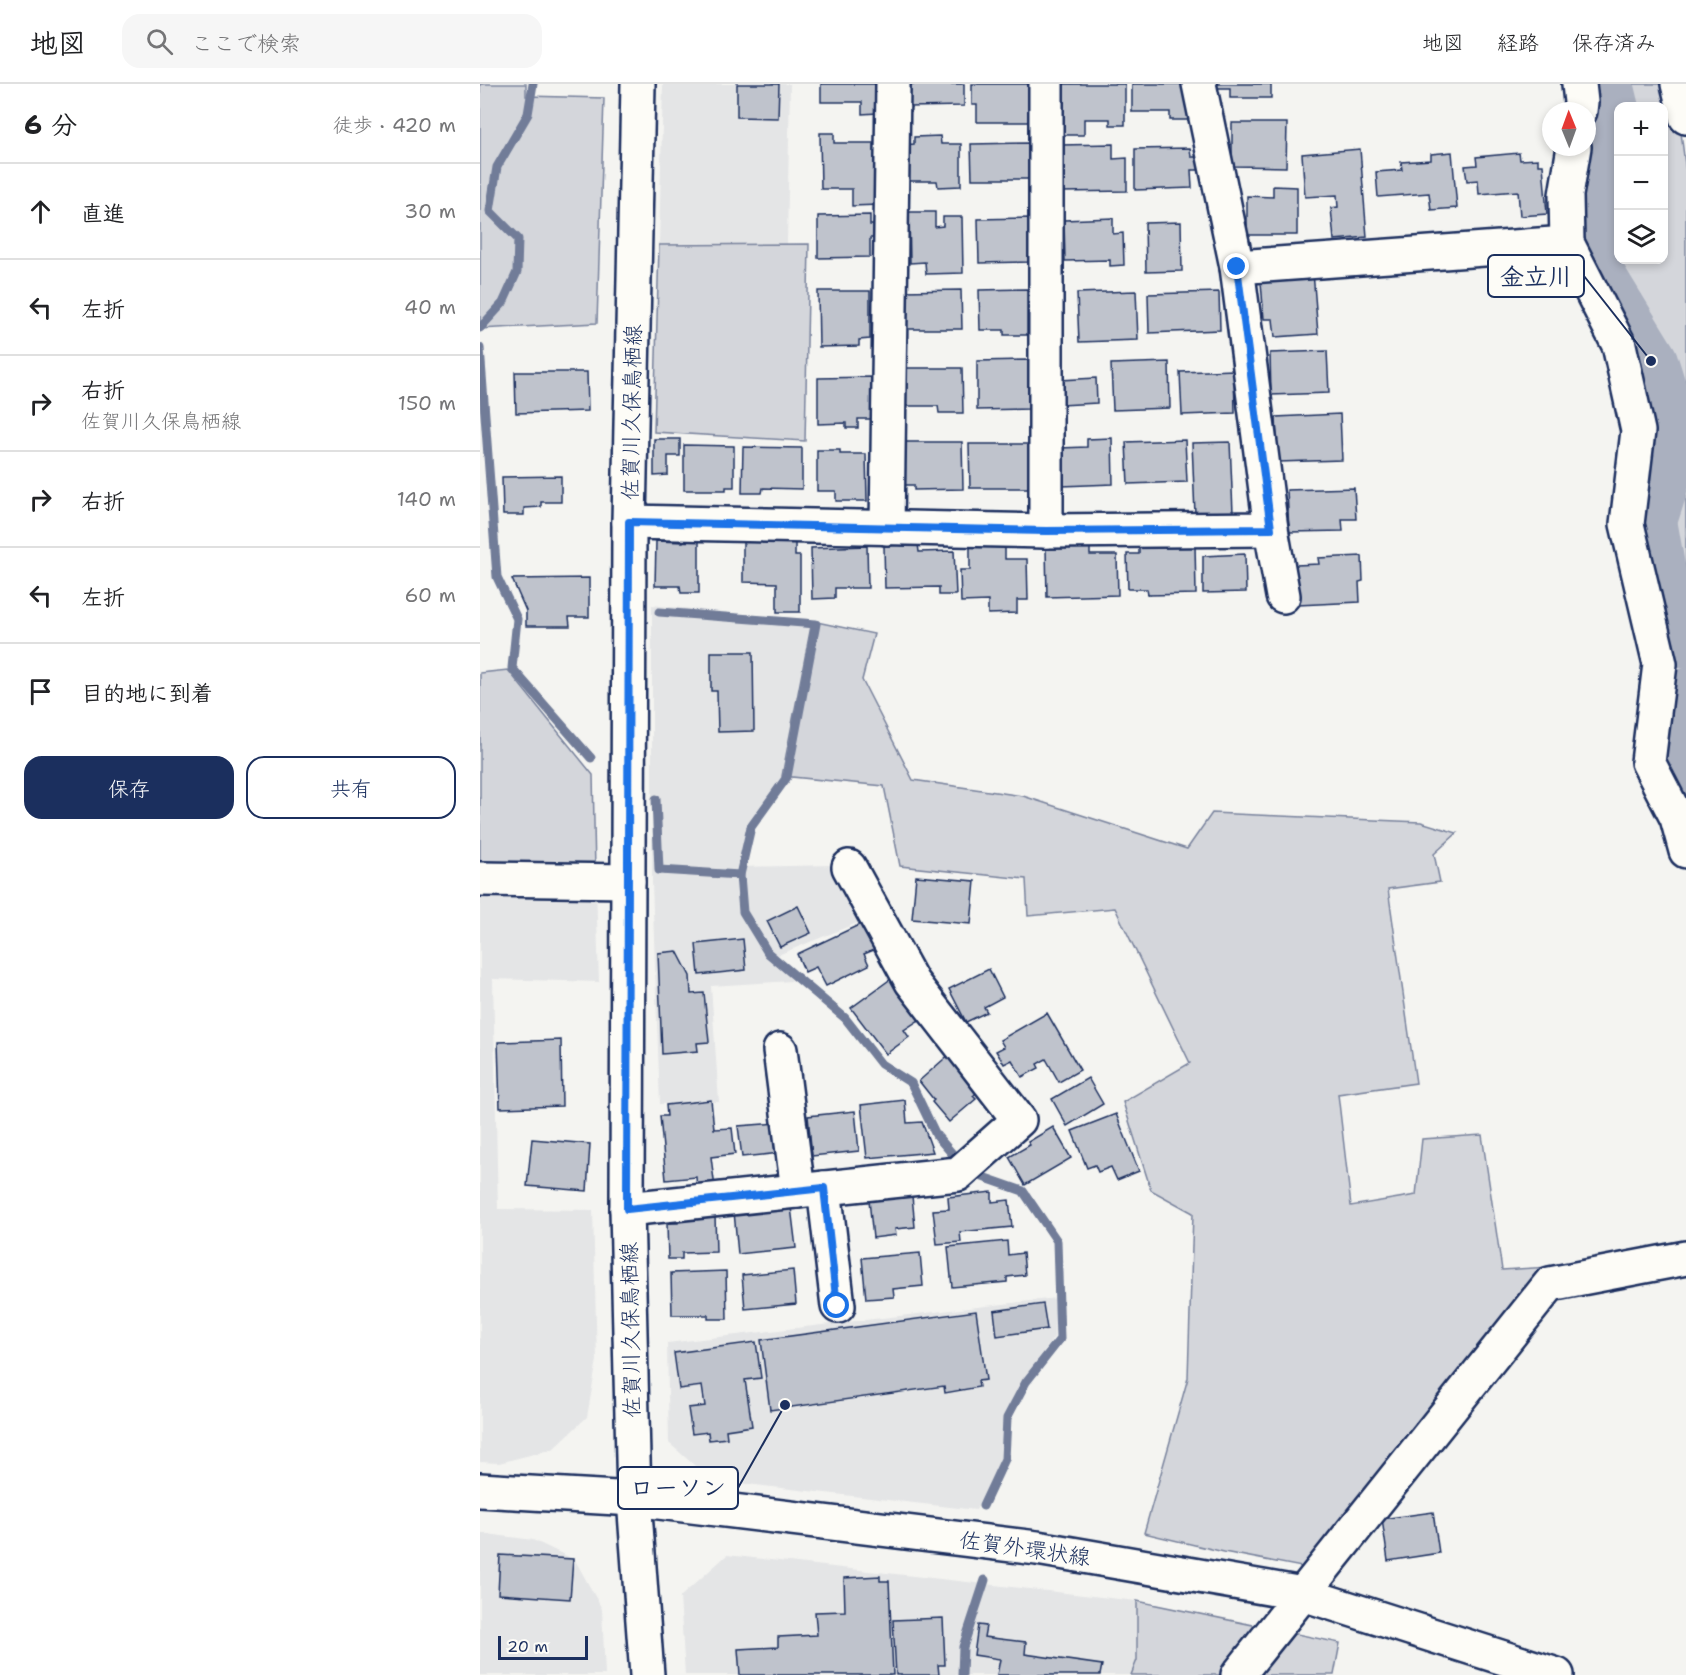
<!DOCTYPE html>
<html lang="ja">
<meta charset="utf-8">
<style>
:root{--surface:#fff;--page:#f6f6f6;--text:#202124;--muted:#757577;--line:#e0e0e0;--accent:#1b2f5e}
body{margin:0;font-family:"Shantell Sans","Klee One",sans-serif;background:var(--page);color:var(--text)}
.controls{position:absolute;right:18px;top:18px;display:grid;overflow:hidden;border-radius:12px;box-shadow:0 3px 9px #0003}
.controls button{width:54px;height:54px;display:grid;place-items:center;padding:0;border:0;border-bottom:2px solid var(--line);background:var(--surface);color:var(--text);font:30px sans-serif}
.compass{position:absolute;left:1062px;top:18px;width:54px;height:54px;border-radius:50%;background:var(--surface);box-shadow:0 3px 9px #0003;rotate:359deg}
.scale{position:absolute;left:18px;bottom:15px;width:90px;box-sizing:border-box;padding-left:6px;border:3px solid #1b2f5e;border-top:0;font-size:16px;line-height:21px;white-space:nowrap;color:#1b2f5e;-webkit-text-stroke:4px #fdfcf7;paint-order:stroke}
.stop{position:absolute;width:18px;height:18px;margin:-14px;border:4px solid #1a73e8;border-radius:50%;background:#fff}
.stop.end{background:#1a73e8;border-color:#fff;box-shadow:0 2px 6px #0008}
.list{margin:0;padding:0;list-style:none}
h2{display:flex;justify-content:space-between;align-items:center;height:78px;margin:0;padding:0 24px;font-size:26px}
h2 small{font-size:20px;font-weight:400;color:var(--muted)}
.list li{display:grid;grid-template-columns:39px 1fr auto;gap:18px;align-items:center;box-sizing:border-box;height:96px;padding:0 24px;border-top:2px solid var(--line)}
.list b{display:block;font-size:22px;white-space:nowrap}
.list p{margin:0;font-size:20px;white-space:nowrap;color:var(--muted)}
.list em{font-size:20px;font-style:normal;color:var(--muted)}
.actions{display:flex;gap:12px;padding:18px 24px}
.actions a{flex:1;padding:14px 0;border:2px solid var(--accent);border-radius:18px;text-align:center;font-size:21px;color:var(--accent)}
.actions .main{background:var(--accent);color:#fff}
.icon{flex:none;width:33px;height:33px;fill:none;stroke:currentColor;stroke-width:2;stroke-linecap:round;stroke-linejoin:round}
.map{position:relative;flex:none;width:1206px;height:1591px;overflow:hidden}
header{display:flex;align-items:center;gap:36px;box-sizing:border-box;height:84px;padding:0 30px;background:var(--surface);border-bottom:2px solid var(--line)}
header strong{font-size:28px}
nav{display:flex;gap:33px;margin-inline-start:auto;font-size:21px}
.search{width:420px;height:54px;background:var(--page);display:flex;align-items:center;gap:15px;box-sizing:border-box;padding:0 21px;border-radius:18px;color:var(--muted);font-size:22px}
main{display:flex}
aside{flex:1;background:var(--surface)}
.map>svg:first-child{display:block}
.built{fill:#e4e5e6}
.green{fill:#d4d6db;stroke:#78829c;stroke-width:1.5}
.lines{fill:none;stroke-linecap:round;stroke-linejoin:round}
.stream{stroke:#717c98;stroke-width:9}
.river{stroke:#aab0bf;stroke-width:54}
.building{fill:#bfc3cc;stroke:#1b2f5e;stroke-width:1.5}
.minor-casing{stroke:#1b2f5e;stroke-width:38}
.major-casing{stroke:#1b2f5e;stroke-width:38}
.minor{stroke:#fdfcf7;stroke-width:33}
.major{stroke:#fdfcf7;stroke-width:33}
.route{stroke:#1a73e8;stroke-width:8}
.labels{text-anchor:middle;stroke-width:4.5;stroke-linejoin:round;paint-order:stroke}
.street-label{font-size:22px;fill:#1b2f5e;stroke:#fdfcf7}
.leader{fill:none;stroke:#1b2f5e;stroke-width:2}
.callout-dot{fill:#1b2f5e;stroke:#fdfcf7;stroke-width:2}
.callout{fill:#fdfcf7;stroke:#1b2f5e;stroke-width:2}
.callout-label{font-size:24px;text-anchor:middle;font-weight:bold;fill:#1b2f5e}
</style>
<header>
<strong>地図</strong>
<div class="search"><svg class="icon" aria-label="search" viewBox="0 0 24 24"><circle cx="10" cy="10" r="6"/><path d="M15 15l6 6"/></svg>ここで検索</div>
<nav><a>地図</a><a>経路</a><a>保存済み</a></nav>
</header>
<main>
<aside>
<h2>6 分<small>徒歩 · 420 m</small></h2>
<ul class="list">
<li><svg class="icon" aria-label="ahead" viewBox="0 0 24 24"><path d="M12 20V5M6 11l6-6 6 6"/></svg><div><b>直進</b></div><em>30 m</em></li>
<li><svg class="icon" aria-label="left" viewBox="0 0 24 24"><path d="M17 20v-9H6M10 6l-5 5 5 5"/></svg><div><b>左折</b></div><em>40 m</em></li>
<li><svg class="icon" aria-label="right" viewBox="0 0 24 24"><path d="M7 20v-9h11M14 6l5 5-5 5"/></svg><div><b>右折</b><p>佐賀川久保鳥栖線</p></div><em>150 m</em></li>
<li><svg class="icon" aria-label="right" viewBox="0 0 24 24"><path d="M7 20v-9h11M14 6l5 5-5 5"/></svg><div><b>右折</b></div><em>140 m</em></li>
<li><svg class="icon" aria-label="left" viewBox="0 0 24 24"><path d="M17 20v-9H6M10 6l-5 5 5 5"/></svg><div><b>左折</b></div><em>60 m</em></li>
<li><svg class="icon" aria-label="arrive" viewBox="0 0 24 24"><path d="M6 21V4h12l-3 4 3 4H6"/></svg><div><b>目的地に到着</b></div></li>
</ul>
<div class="actions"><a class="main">保存</a><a>共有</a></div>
</aside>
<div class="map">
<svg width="1206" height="1591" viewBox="0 0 1206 1591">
<rect width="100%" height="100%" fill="#f4f4f1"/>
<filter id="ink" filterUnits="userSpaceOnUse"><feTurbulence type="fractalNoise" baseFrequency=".0167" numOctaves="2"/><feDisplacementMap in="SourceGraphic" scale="12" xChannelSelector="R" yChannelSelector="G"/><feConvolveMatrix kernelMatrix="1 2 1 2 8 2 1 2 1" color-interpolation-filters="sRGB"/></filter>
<g filter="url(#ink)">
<!-- built -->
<g class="built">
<path d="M183,0H310L307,160L179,161Z"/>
<path d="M172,521L332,537L302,692L268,740L260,783L354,781L382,837L298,871L312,897L231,902L239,1018L180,1020L172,799Z"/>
<path d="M0,801L116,803L119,898L13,895L18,1125L113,1126L117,1276L107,1333L73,1365L19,1379L0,1378Z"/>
<path d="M576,1214L574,1253L545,1294L524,1333L522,1376L496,1426L231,1396L189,1359L187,1259Z"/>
<path d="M0,1449L53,1456L95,1476L122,1525L125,1591H0Z"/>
<path d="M247,1471L657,1517V1577L651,1591H205L200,1513Z"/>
</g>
<!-- green -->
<g class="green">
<path d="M0,0H46V12L124,14L117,239L0,245Z"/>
<path d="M1137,0H1190L1198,25L1206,88V530L1194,504L1184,440L1201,388L1196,303L1122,154L1138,81V176H1184V22H1142Z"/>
<path d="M329,160L325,357L174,348L179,161Z"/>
<path d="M332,537L394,550L382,596L433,696L543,712L707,765L732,729L941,738L977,749L954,770L960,798L908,805L936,999L858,1010L871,1122L936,1111L942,1055L1002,1051L1022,1186L1070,1183L1024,1248L832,1485L744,1468L664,1449L708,1294L713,1129L671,1106L643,1018L710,979L635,824L548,832L546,795L420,782L404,702L302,692Z"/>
<path d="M28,586L113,691L115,787H0V589Z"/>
<path d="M657,1517L860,1559L854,1591H651L657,1576Z"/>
</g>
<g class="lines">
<!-- stream -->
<g class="stream">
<path d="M0,244L23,219L37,188L38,155L10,127L17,83L48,30L53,0"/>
<path d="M0,264L17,493L37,535L32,584L111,674"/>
<path d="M179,528L336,540L307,693L271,743L260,791L263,828L288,869L365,934L401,980L431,999L456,1051L476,1074"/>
<path d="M176,715L179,786L260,791"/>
<path d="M497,1091L543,1107L577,1157L580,1255L546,1298L527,1334L525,1375L503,1422"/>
<path d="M482,1591L483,1563L505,1496"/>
</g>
<!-- river -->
<g class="river">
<path d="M1126,0L1133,29L1128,93L1112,131L1107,154L1114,184L1171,277L1188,332V381L1170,437L1183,511L1206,558"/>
<path d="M1206,611L1190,656L1194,688L1206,706"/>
</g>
</g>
<!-- building -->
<g class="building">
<path d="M257,0H299L298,34L257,33Z"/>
<path d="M341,0H397V29L382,30V18H341Z"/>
<path d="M428,0H484V22L428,23Z"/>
<path d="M492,0H549V2L552,1V38H497V21H492Z"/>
<path d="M579,0H645V41H630V35H604V51H579Z"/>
<path d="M652,0H713L712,36H690V28H652Z"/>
<path d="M736,0H791V14H750V4H736Z"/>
<path d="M752,39H807L806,83L752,82Z"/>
<path d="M340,49H354V59H397L398,121L372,122V105H341Z"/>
<path d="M460,52L461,60H481V102L458,103L457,97H423V61L434,60V53Z"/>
<path d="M549,59V95H492L491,60Z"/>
<path d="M633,60V75L647,74V107L581,108L580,61Z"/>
<path d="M710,64L711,73H725V86H711L712,104L655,106V65Z"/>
<path d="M880,65L887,153L854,156L851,124L858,123L857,111L825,113L822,70Z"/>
<path d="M972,68L977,124L951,126L949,109L898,113L896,88L922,86L921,78L951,76V70Z"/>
<path d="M1039,69L1040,76L1058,75V81H1063L1067,130L1040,132L1038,107L999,110L998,96L987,97L985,82L997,81L996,73Z"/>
<path d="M793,102L817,103V151H767V112L793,113Z"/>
<path d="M429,128H455V143L463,142V133H482L483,189L446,190L445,178L430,179Z"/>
<path d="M390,131V141H395V154H390V173L338,174V132Z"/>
<path d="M551,134V178L499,179L498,135Z"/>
<path d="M633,134V150L643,149L644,181L630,182V176L585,177L584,136Z"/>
<path d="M701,138L702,187L666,188L665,139Z"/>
<path d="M833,188L838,250L795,253L793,235H784L781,198H790V192Z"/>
<path d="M547,205V251H524V246H500L499,206Z"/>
<path d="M481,206L482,245H423V207Z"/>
<path d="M338,207H390V255L379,256V262L339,263Z"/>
<path d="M656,207L658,256L599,258L597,209Z"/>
<path d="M739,208L740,246L669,249L668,210Z"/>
<path d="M847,267L849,309L791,311L790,269Z"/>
<path d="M548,276L549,325L497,326V277Z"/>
<path d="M689,278L690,324L633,326L631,280Z"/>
<path d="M425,284H482L483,329H459L458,322H425Z"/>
<path d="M754,286L755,329L702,331L700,288Z"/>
<path d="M35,288H107L108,327L36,329Z"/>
<path d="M392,293V335H378V344H366V339L338,340V294Z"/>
<path d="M616,294L617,319L581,321L580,296Z"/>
<path d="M860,330L862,376L798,378L796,333Z"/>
<path d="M632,354L633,400L582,402L580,364L607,363V355Z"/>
<path d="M174,355H200V372H188V391L174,392Z"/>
<path d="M705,356L707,398L648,400L646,358Z"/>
<path d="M420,358H482L483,405L434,406V401H421Z"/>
<path d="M750,358L753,429L715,430L712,359Z"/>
<path d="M489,360H552V404H490Z"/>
<path d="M204,361L254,362V403H246V406H204Z"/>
<path d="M263,363L322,364V405L283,404L282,409H262Z"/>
<path d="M337,366H360V370H386L387,417H356V407H337Z"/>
<path d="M81,392V418H61V423L44,424V431H23L22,393Z"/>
<path d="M874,404L876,435H862L863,447L809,448L807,406Z"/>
<path d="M203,454L219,455V509H201L200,502H175L176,457L203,458Z"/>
<path d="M263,458L315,459V472H320V528H297V499L263,498Z"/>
<path d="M438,460L439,468L474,467L476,511H459V503L405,504L404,462Z"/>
<path d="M715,461L716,510L668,511L667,505H648L647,470H659V462Z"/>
<path d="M387,462L388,504H355V514L332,515L331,464Z"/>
<path d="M525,462V475H547L548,516H537V529L508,530V517L481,518L480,486H490V463Z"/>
<path d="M566,464H610V471H637L638,511L567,513Z"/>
<path d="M765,470L766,508L723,509V472Z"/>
<path d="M882,472L883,497L879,498L880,518L818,521L816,481L839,480L838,474Z"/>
<path d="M109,494V533H89L90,542H46V527L32,495Z"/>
<path d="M231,568H273L274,647L238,648L237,607H231Z"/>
<path d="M436,792L495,797L491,840L432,835Z"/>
<path d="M318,822L331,849L300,863L287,837Z"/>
<path d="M383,839L396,865L384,870L389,881L346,902L336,883L325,888L317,870Z"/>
<path d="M263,855L266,886L219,891L216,860Z"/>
<path d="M197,867L210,892L211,910L224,909L229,958L217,959L218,967L182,970L178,869Z"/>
<path d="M509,885L523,913L504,923L507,928L486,938L469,905Z"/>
<path d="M412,894L442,934L424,946L429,953L406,970L371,924Z"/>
<path d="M567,929L600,986L579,998L566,975L557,980L559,984L542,993L532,976L524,980L516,967L524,963L520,956Z"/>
<path d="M81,956L82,1022L20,1024L18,958Z"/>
<path d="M472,968L502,1004L493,1012L496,1015L469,1038L452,1018L454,1016L439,997Z"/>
<path d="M608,994L623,1020L587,1042L572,1015Z"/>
<path d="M231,1016L234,1045L252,1044L255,1070L231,1073L235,1104L217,1106L216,1093L186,1096L180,1032H187L186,1021Z"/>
<path d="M425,1016L427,1039L442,1038L453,1068L387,1074L381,1021Z"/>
<path d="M375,1027L379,1067L332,1072L328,1032Z"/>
<path d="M636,1030L659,1087L637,1096L631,1083L618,1088L615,1081L607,1084L592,1047Z"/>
<path d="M298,1039L300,1069L262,1073L258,1042Z"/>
<path d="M573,1043L591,1074L545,1101L529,1073L550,1061L548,1058Z"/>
<path d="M52,1055L110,1060L107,1107L47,1102Z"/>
<path d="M512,1108V1118L529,1116L532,1143L480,1148L481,1158L457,1160L453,1126L469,1125L468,1113Z"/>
<path d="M432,1112L435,1143L415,1145L416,1151L393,1154L389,1116Z"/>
<path d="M311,1123L316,1164L258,1170L254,1128Z"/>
<path d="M235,1131L236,1168L202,1169V1175H188L187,1139H198V1132Z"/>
<path d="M527,1157L528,1171L543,1169L545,1191L527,1193V1198L472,1203L468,1163Z"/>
<path d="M440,1169L443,1202L413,1205L414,1213L386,1215L382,1174Z"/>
<path d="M313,1186L316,1220L265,1225L262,1191Z"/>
<path d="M246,1187L247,1235H228V1231H192L191,1189Z"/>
<path d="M563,1220L567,1245L517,1252L514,1227Z"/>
<path d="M496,1227L506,1296L498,1297L499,1303L465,1309L464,1302L290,1326L281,1256Z"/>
<path d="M276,1258L281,1294L265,1296L272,1342L246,1346L247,1354L229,1356L228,1348L212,1350L208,1324L225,1322L222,1302L199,1305L194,1269Z"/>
<path d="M953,1428L959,1469L908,1477L902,1435Z"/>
<path d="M20,1471L93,1475L90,1515L18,1510Z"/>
<path d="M400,1492V1497H409L413,1591H260L258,1565L298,1563V1553L337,1551L335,1528L365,1527L364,1494Z"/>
<path d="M463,1534L465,1581H458L459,1591H416L413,1536Z"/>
<path d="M498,1541L506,1542L504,1553L546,1558L545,1570L622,1581L620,1591H517L520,1575L494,1571Z"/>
</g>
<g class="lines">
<defs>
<g id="minor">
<path d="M566,0V447"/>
<path d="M1099,0L1101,18L1100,27"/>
<path d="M1198,0L1206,33"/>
<path d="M1094,63L1086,111L1087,159L1139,261L1158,347L1147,440L1180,580L1168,678L1197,734L1206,767"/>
<path d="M757,183L1087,159"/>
<path d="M149,438L566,447L791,445L757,183L719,0"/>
<path d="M407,444L413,0"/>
<path d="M791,445L803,512"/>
<path d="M0,795L148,797"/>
<path d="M300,966L318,1107"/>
<path d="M344,1104L358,1222"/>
<path d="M147,1125L478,1090L539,1036L432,898L369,783"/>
<path d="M758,1591L1070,1200L1206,1174"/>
</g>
<g id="major">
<path d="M158,0L149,438L147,1125L154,1415L167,1591"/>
<path d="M0,1406L154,1415L557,1464L823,1510L1077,1591"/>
</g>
</defs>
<!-- minor casing -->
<use href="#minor" class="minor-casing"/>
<!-- major casing -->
<use href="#major" class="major-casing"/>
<!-- minor -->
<use href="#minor" class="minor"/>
<!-- major -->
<use href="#major" class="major"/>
</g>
</g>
<g class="lines" filter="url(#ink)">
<!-- route -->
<path class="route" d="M357,1222L344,1104L147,1125L149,438L566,447L791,445L757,183"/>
</g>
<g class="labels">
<!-- street labels -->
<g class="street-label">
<text transform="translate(151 328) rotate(-89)" y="8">佐賀川久保鳥栖線</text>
<text transform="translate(150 1246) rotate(-91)" y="8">佐賀川久保鳥栖線</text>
<text transform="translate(545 1464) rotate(8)" y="8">佐賀外環状線</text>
</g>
</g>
<!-- callouts -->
<path class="leader" d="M1171 277L1104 192M305 1321L258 1404"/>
<g class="callout-dot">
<circle cx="1171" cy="277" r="6"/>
<circle cx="305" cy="1321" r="6"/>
</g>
<g class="callout">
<rect x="1008" y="171" width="96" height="42" rx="6"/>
<rect x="138" y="1383" width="120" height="42" rx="6"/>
</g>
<g class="callout-label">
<text x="1056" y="201">金立川</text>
<text x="198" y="1412">ローソン</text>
</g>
</svg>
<div class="controls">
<button>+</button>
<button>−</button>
<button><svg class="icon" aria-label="layers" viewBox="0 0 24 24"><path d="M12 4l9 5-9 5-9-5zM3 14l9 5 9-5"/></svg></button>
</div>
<svg class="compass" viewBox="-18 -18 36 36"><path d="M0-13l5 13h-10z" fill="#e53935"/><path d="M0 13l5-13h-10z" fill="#757577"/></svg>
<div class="scale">20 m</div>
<div class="stop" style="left:357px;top:1222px"></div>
<div class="stop end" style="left:757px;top:183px"></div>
</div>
</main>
